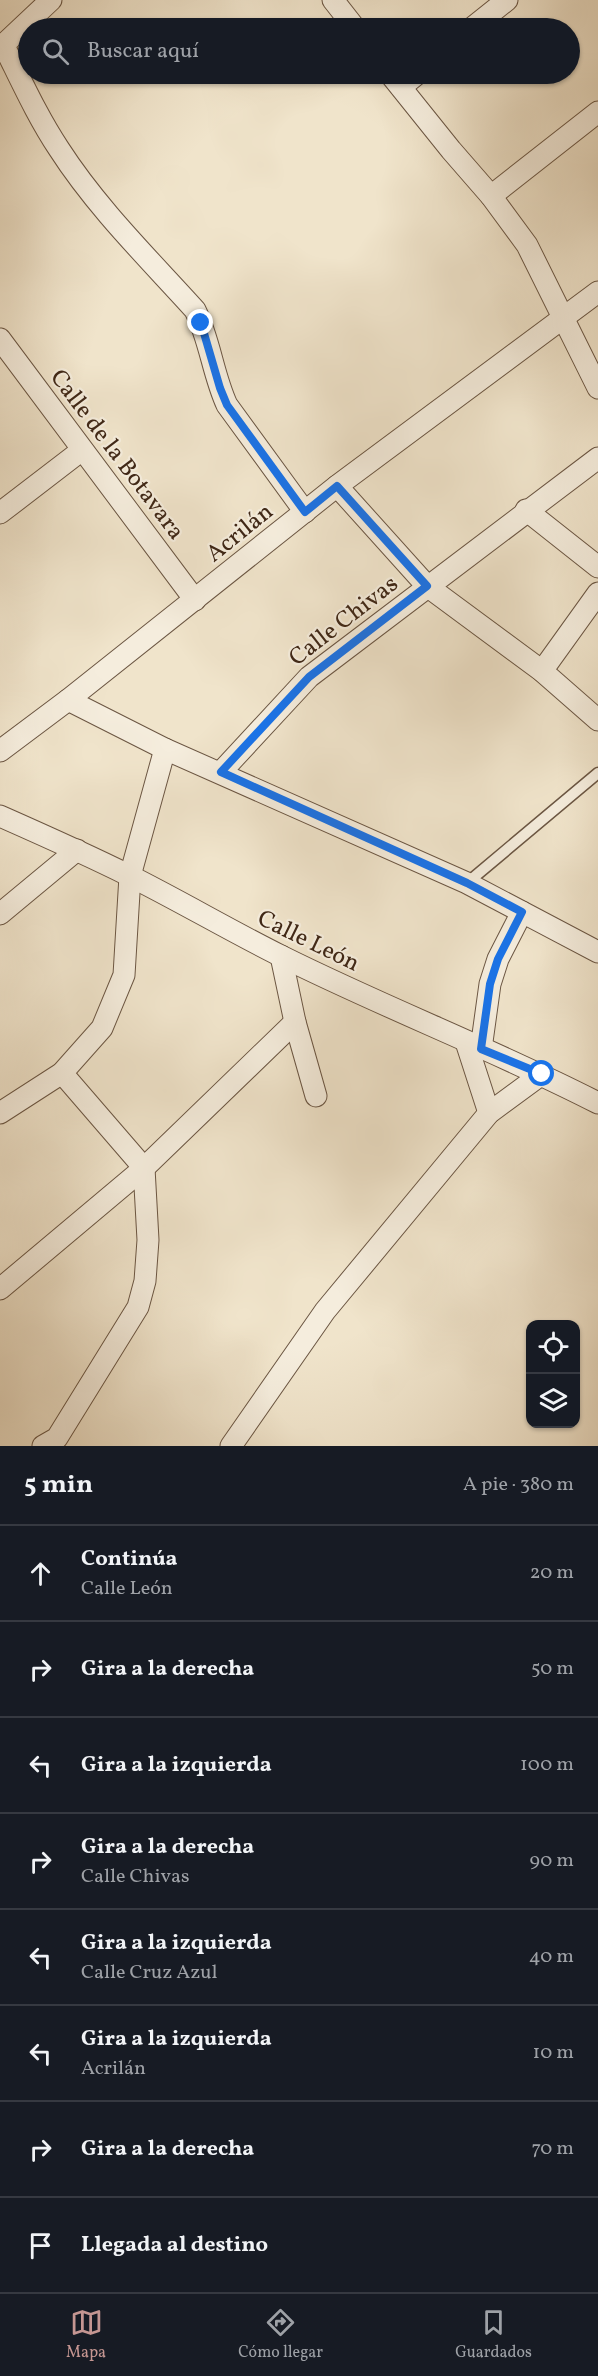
<!DOCTYPE html>
<html lang="es">
<meta charset="utf-8">
<style>
:root{--surface:#171b24;--page:#20242c;--text:#f1f3f6;--muted:#9ea1a6;--line:#363941;--accent:#c59692}
body{margin:0;font-family:Vollkorn,serif;background:var(--page);color:var(--text)}
.controls{position:absolute;right:18px;bottom:18px;display:grid;overflow:hidden;border-radius:12px;box-shadow:0 2px 4px #0004}
.controls button{width:54px;height:54px;display:grid;place-items:center;padding:0;border:0;border-bottom:2px solid var(--line);background:var(--surface);color:var(--text);font:30px sans-serif}
.stop{position:absolute;width:18px;height:18px;margin:-14px;border:4px solid #1a73e8;border-radius:50%;background:#fff}
.stop.end{background:#1a73e8;border-color:#fff;box-shadow:0 2px 6px #0008}
.list{margin:0;padding:0;list-style:none}
h2{display:flex;justify-content:space-between;align-items:center;height:78px;margin:0;padding:0 24px;font-size:26px}
h2 small{font-size:20px;font-weight:400;color:var(--muted)}
.list li{display:grid;grid-template-columns:39px 1fr auto;gap:18px;align-items:center;box-sizing:border-box;height:96px;padding:0 24px;border-top:2px solid var(--line)}
.list b{display:block;font-size:22px;white-space:nowrap}
.list p{margin:0;font-size:20px;white-space:nowrap;color:var(--muted)}
.list em{font-size:20px;font-style:normal;color:var(--muted)}
.icon{flex:none;width:33px;height:33px;fill:none;stroke:currentColor;stroke-width:2;stroke-linecap:round;stroke-linejoin:round}
.map{position:relative;flex:none;width:598px;height:1446px;overflow:hidden}
.search{position:absolute;background:var(--surface);box-shadow:0 2px 4px #0004;left:18px;right:18px;top:18px;height:66px;display:flex;align-items:center;gap:15px;box-sizing:border-box;padding:0 21px;border-radius:33px;color:var(--muted);font-size:22px}
.sheet{height:846px;background:var(--surface)}
nav{display:flex;justify-content:space-around;align-items:center;box-sizing:border-box;height:84px;border-top:2px solid var(--line);background:var(--surface);font-size:16px;color:var(--muted)}
nav a{display:grid;justify-items:center;gap:3px}
nav .on{color:var(--accent)}
.map>svg:first-child{display:block}
.lines{fill:none;stroke-linecap:round;stroke-linejoin:round}
.service-casing{stroke:#6b5643;stroke-width:13}
.minor-casing{stroke:#6b5643;stroke-width:23}
.service{stroke:#f5eddd;stroke-width:10}
.minor{stroke:#f5eddd;stroke-width:21}
.route{stroke:#1a73e8;stroke-width:8}
.labels{text-anchor:middle;stroke-width:4.5;stroke-linejoin:round;paint-order:stroke}
.street-label{font-size:24px;fill:#3f2716;stroke:#f5eddd}
</style>
<div class="map">
<svg width="598" height="1446" viewBox="0 0 598 1446">
<rect width="100%" height="100%" fill="#f0e4cb"/>
<filter id="stains"><feTurbulence type="fractalNoise" baseFrequency=".00333" numOctaves="4"/><feColorMatrix values="0 0 0 0 .2 0 0 0 0 .09 0 0 0 0 .02 0 0 0 .5 -.17"/></filter>
<radialGradient id="worn" r=".72"><stop offset=".6" stop-color="#630" stop-opacity="0"/><stop offset="1" stop-color="#630" stop-opacity=".3"/></radialGradient>
<g class="lines">
<defs>
<path id="service" d="M467,883L598,773"/>
<g id="minor">
<path d="M333,0L355,28"/>
<path d="M472,28L507,0"/>
<path d="M3,44C21,80 37,116 59,149C97,208 148,258 195,310C210,340 213,375 227,405L305,512"/>
<path d="M0,48L51,0"/>
<path d="M390,74L451,150L491,196L527,245L598,388"/>
<path d="M401,87L417,74"/>
<path d="M491,196L598,112"/>
<path d="M0,339L195,600"/>
<path d="M337,486L427,586L542,671L598,720"/>
<path d="M526,510L598,567"/>
<path d="M0,513L82,450"/>
<path d="M542,671L598,593"/>
<path d="M68,700L165,749L467,883L598,952"/>
<path d="M0,751L68,700L337,486L598,292"/>
<path d="M221,772L309,677L598,458"/>
<path d="M0,816C43,835 86,854 128,875C180,901 229,930 281,956C385,1008 495,1050 598,1103"/>
<path d="M0,914L77,850"/>
<path d="M281,956L295,1022L316,1096"/>
<path d="M466,1042L489,1113"/>
<path d="M481,1049L490,984L498,959L522,912"/>
<path d="M0,1113L62,1073L102,1028L124,975L130,876L165,749"/>
<path d="M0,1289L144,1168L295,1022"/>
<path d="M43,1446L57,1438L138,1307L145,1281L148,1240L144,1168L62,1073"/>
<path d="M231,1446L325,1311L489,1113L542,1074"/>
</g>
</defs>
<!-- service casing -->
<use href="#service" class="service-casing"/>
<!-- minor casing -->
<use href="#minor" class="minor-casing"/>
<!-- service -->
<use href="#service" class="service"/>
<!-- minor -->
<use href="#minor" class="minor"/>
</g>
<g class="lines">
<!-- route -->
<path class="route" d="M201,323L220,388L227,405L305,512L337,486L427,586L309,677L221,772L467,883L522,912L498,959L490,984L481,1049L542,1074"/>
</g>
<g class="labels">
<!-- street labels -->
<g class="street-label">
<text transform="translate(118 454) rotate(53)" y="8">Calle de la Botavara</text>
<text transform="translate(239 532) rotate(-39)" y="8">Acrilán</text>
<text transform="translate(343 620) rotate(-38)" y="8">Calle Chivas</text>
<text transform="translate(309 940) rotate(26)" y="8">Calle León</text>
</g>
</g>
<rect width="100%" height="100%" filter="url(#stains)"/>
<rect width="100%" height="100%" fill="url(#worn)"/>
</svg>
<div class="controls">
<button><svg class="icon" aria-label="locate" viewBox="0 0 24 24"><circle cx="12" cy="12" r="6"/><path d="M12 2v4M12 18v4M2 12h4M18 12h4"/></svg></button>
<button><svg class="icon" aria-label="layers" viewBox="0 0 24 24"><path d="M12 4l9 5-9 5-9-5zM3 14l9 5 9-5"/></svg></button>
</div>
<div class="stop" style="left:542px;top:1074px"></div>
<div class="stop end" style="left:201px;top:323px"></div>
<div class="search"><svg class="icon" aria-label="search" viewBox="0 0 24 24"><circle cx="10" cy="10" r="6"/><path d="M15 15l6 6"/></svg>Buscar aquí</div>
</div>
<section class="sheet">
<h2>5 min<small>A pie · 380 m</small></h2>
<ul class="list">
<li><svg class="icon" aria-label="ahead" viewBox="0 0 24 24"><path d="M12 20V5M6 11l6-6 6 6"/></svg><div><b>Continúa</b><p>Calle León</p></div><em>20 m</em></li>
<li><svg class="icon" aria-label="right" viewBox="0 0 24 24"><path d="M7 20v-9h11M14 6l5 5-5 5"/></svg><div><b>Gira a la derecha</b></div><em>50 m</em></li>
<li><svg class="icon" aria-label="left" viewBox="0 0 24 24"><path d="M17 20v-9H6M10 6l-5 5 5 5"/></svg><div><b>Gira a la izquierda</b></div><em>100 m</em></li>
<li><svg class="icon" aria-label="right" viewBox="0 0 24 24"><path d="M7 20v-9h11M14 6l5 5-5 5"/></svg><div><b>Gira a la derecha</b><p>Calle Chivas</p></div><em>90 m</em></li>
<li><svg class="icon" aria-label="left" viewBox="0 0 24 24"><path d="M17 20v-9H6M10 6l-5 5 5 5"/></svg><div><b>Gira a la izquierda</b><p>Calle Cruz Azul</p></div><em>40 m</em></li>
<li><svg class="icon" aria-label="left" viewBox="0 0 24 24"><path d="M17 20v-9H6M10 6l-5 5 5 5"/></svg><div><b>Gira a la izquierda</b><p>Acrilán</p></div><em>10 m</em></li>
<li><svg class="icon" aria-label="right" viewBox="0 0 24 24"><path d="M7 20v-9h11M14 6l5 5-5 5"/></svg><div><b>Gira a la derecha</b></div><em>70 m</em></li>
<li><svg class="icon" aria-label="arrive" viewBox="0 0 24 24"><path d="M6 21V4h12l-3 4 3 4H6"/></svg><div><b>Llegada al destino</b></div></li>
</ul>
</section>
<nav>
<a class="on"><svg class="icon" aria-label="map" viewBox="0 0 24 24"><path d="M3 6l6-2 6 2 6-2v14l-6 2-6-2-6 2zM9 4v14M15 6v14"/></svg>Mapa</a>
<a><svg class="icon" aria-label="directions" viewBox="0 0 24 24"><path d="M12 3l9 9-9 9-9-9zM9 14v-3h6M13 9l2 2-2 2"/></svg>Cómo llegar</a>
<a><svg class="icon" aria-label="saved" viewBox="0 0 24 24"><path d="M7 4h10v16l-5-4-5 4z"/></svg>Guardados</a>
</nav>
